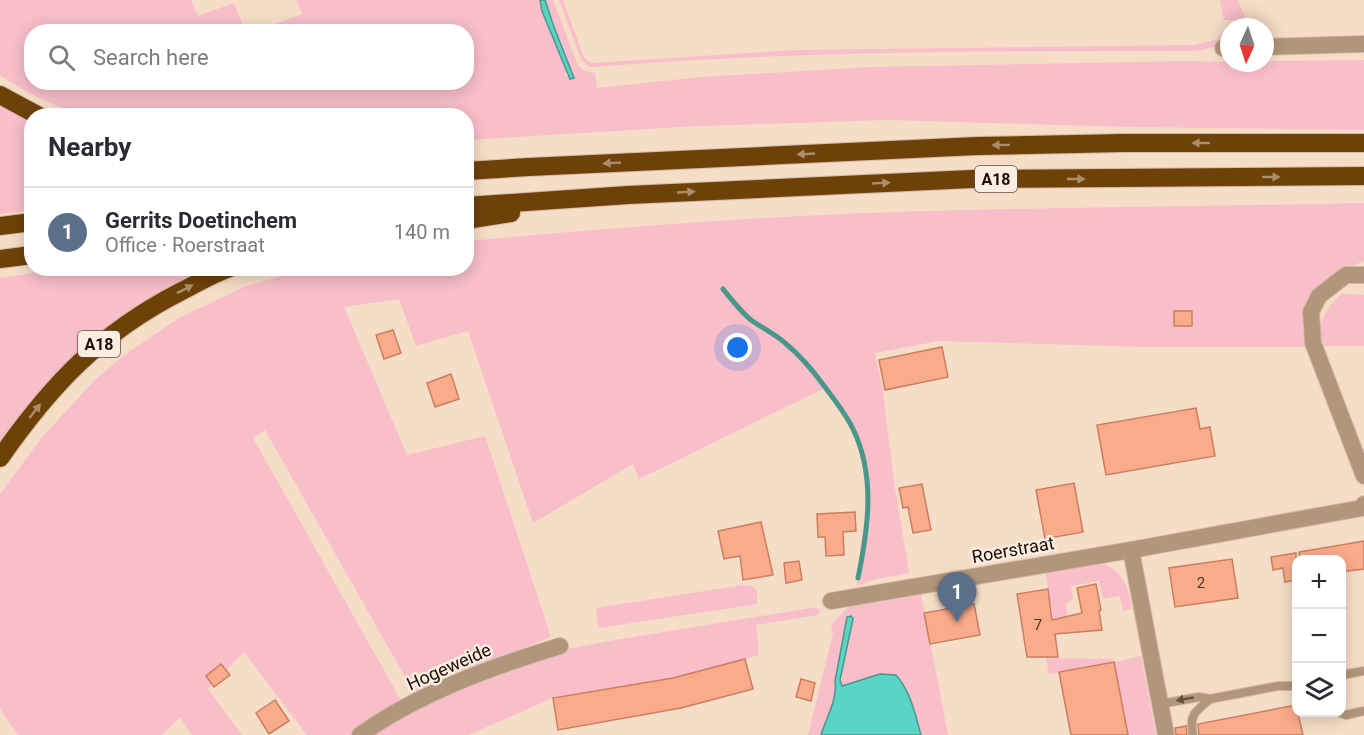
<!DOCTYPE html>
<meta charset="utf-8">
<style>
:root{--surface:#fff;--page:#f7f7f7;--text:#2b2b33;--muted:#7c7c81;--line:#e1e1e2;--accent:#111827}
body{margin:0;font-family:Roboto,sans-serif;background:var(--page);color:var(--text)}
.controls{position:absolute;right:18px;bottom:18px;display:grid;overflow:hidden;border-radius:12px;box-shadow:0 3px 15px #0003}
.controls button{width:54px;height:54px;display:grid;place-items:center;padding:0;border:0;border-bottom:2px solid var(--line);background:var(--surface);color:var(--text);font:30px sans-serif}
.compass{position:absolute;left:1220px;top:18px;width:54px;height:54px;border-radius:50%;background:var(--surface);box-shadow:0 3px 15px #0003;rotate:183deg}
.you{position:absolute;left:738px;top:348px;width:21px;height:21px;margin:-15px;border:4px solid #fff;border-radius:50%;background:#1a73e8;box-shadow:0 0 0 9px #1a73e833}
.badge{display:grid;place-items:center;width:39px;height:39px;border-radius:50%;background:var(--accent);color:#fff;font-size:20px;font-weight:700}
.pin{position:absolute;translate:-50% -50px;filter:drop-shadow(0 2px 3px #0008)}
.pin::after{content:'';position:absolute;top:32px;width:21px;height:18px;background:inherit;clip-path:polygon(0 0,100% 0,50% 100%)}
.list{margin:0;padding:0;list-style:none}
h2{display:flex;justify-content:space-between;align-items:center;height:78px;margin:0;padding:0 24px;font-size:26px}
h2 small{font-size:20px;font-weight:400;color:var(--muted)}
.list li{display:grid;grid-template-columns:39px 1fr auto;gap:18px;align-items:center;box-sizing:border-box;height:90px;padding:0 24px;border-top:2px solid var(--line)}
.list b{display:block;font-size:22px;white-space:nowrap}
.list p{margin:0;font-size:20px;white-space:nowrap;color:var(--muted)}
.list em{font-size:20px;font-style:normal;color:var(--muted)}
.icon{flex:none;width:33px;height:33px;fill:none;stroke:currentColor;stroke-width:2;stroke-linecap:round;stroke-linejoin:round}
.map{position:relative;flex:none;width:1364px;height:735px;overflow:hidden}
.search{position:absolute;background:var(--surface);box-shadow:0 3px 15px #0003;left:24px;top:24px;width:450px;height:66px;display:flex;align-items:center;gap:15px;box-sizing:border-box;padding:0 21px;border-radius:24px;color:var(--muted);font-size:22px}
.panel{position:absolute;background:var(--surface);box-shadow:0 3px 15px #0003;left:24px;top:108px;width:450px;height:168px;border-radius:24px}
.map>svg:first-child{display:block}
.green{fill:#f8beca}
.water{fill:#59d4c5;stroke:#48978a;stroke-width:1.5}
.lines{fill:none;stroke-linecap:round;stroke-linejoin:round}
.stream{stroke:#48978a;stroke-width:5}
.building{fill:#f9ab8a;stroke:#c97f5f;stroke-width:1.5}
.lane-casing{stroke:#d4bba7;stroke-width:10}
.street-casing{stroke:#d4bba7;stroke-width:18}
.highway-casing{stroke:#d4bba7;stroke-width:20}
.lane{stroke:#b2967b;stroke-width:8}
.street{stroke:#b2967b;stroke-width:16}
.highway{stroke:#6e4109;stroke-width:18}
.oneway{fill:#ad8e6b}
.oneway2{fill:#68503e}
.labels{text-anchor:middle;stroke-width:5;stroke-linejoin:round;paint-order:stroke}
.number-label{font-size:15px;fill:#563222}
.shield{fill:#faede2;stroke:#614e44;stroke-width:1.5}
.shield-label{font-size:16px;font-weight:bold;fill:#1f0a00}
.street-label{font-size:18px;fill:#1f0a00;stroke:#faede2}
</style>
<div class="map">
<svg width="1364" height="735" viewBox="0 0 1364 735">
<rect width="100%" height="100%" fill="#f6ddc7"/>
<!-- green -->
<g class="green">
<path d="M0,0H191L198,16L234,3L245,31L32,32V82H466V32L258,31L302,14L296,0H540L542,11L567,73L565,74L570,79L547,8L545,0H553L578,66L585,71L595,73L597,88L701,77L870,67L1190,61L1265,63V61L1364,60V130L1130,127L887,120L698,126L467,140L466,116L81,115C53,105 25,93 0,75Z"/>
<path d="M559,0H563L583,55L587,61L593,63L795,50L1194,45L1215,40L1224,31L1222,45L1203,50L1185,51C988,51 791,51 594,67H589L581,59Z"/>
<path d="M1220,0H1238L1246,20H1224Z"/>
<path d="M0,102L32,120L31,210L0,214Z"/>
<path d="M1364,203V261L1335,273L1317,292L1308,347H1150L938,341L876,353L874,350L882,385L894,482L909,573L876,579L857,586C867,534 877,481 854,430C847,415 835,401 825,388L639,479L633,464L533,523L468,331L416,346L399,299L344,307L407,455L485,436L551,637L459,674L416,696L265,430L253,438L403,704L352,735H307L244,652L208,689L242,735H192L180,717L162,735H18L0,709V494L43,436L97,378L126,354L179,318L246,286L307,269L466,268L467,241C578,231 690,222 801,216C989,207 1177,207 1364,203Z"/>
<path d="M68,268L211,269L152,299L0,447V278Z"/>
<path d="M1341,294L1364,295V346H1323C1315,324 1326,309 1341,294Z"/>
<path d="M1101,563C1124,571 1128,587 1132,609L1123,611L1120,596L1103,599L1099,581L1071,586L1073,598L1066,605L1070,631L1056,633L1045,571Z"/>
<path d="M743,585L752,586L757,591V604L599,628L596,608Z"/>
<path d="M921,593L948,735H921L911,701L858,680L842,687L840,680L853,619L851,616L847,618L835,681C838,699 826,718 821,735H808L833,633L831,625L848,607Z"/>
<path d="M810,608H816L821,611L817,615L756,625L759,655L673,678L553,698L468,735H367L473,682L548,653L609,641Z"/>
<path d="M1141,656L1156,735H1128L1114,662L1049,674L1046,658L1113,659L1114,662Z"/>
</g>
<!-- water -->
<g class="water">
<path d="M540,0H545L554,27L574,78L570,79L542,11Z"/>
<path d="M851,616L853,619L840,680L842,686L880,674L896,675C911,692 915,714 921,735H821C826,718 838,699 835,681L847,617Z"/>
</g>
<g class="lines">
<!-- stream -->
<path class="stream" d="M723,289C732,300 740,311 751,320C762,328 775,334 785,343C800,355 814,372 825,387C835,401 846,414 853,429C876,476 868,529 858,578"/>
</g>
<!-- building -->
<g class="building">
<rect x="1174" y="311" width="18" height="15"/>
<path d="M393,330L401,353L384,359L376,335Z"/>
<path d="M942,347L948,377L885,390L879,360Z"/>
<path d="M451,374L459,399L435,407L427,383Z"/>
<path d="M1196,408L1200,429L1210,427L1215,456L1106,475L1097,425Z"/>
<path d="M1074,483L1083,532L1045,539L1036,490Z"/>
<path d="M922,484L931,530L913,533L908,507L903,508L899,488Z"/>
<path d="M855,512L856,531L843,532L844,555L826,556L825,537H818L817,514Z"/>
<path d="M761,522L773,575L743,580L740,556L724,559L718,531Z"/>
<path d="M1364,541V569L1341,572V560H1300L1299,552Z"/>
<path d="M1296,553V580L1285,582L1283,568L1273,570L1271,557Z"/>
<path d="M1232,559L1238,598L1175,607L1169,568Z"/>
<path d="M799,561L802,580L786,583L784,563Z"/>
<path d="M1096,584L1101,610L1099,611L1102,630L1055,634L1058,657H1027L1017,594L1048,589L1052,620L1082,613L1077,588Z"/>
<path d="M974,604L980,635L930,644L924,613Z"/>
<path d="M745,659L753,689L681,708L558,730L553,698L673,678Z"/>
<path d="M1114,662L1128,735H1071L1059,672Z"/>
<path d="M221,664L230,675L214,687L206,676Z"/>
<path d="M801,679L815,683L811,701L796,697Z"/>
<path d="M275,700L289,721L269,734L256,713Z"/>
<path d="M1296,705L1303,735H1199L1198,724Z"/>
<path d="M1186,726L1187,735H1176L1175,728Z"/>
</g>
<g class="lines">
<defs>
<g id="lane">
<path d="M1342,675L1364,671"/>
<path d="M1160,704L1199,697L1210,699L1278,686H1296"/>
<path d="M1337,712L1346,715L1364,711"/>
<path d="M1193,735C1189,714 1195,712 1210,699"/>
</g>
<g id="street">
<path d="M1265,47L1364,44"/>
<path d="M1223,48L1229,47"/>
<path d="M1364,275H1346L1319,296L1311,312L1313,343L1364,476"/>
<path d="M1131,550L1166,735"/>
<path d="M831,601L1131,550L1362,508L1364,504"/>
<path d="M360,735C419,693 491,667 560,646"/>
</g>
<g id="highway">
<path d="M0,95L39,116"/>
<path d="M466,171L529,167L977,146L1123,143H1364"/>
<path d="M466,206L628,195L972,179L1364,176"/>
<path d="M466,220L511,213"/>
<path d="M0,226L32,222"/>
<path d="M0,259L32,255"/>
<path d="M0,458C51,385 100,333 180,292C196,284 212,274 230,268"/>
</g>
</defs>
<!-- lane casing -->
<use href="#lane" class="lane-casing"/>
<!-- street casing -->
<use href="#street" class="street-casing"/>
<!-- highway casing -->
<use href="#highway" class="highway-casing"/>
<!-- lane -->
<use href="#lane" class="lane"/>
<!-- street -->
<use href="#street" class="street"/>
<!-- highway -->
<use href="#highway" class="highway"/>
</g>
<!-- one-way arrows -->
<defs><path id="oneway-solid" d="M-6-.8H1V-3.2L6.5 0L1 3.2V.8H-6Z" transform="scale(1.5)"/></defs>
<g class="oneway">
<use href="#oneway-solid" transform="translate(1201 143) rotate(-180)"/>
<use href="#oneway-solid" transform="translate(1001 145) rotate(179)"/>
<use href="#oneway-solid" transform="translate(806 154) rotate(177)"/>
<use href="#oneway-solid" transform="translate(612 163) rotate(177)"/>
<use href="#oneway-solid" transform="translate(1271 177)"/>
<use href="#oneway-solid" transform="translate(1076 179)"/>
<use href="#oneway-solid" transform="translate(881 183) rotate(-3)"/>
<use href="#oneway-solid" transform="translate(686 192) rotate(-3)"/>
<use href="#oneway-solid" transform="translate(185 289) rotate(-27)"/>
<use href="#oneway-solid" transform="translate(35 411) rotate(-52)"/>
</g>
<use class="oneway2" href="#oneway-solid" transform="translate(1185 699) rotate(170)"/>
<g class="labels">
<!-- number labels -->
<g class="number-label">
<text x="1201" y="588">2</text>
<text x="1038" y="630">7</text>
</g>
<!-- shield labels -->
<g class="shield">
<rect x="975" y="166" width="42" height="26" rx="4.5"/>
<rect x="78" y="331" width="42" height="26" rx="4.5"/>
</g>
<g class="shield-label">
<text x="996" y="185">A18</text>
<text x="99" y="350">A18</text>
</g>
<!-- street labels -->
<g class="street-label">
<text transform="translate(1013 550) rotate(-10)" y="6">Roerstraat</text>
<text transform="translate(449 667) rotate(-24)" y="6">Hogeweide</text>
</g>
</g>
</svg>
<div class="controls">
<button>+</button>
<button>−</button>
<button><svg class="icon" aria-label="layers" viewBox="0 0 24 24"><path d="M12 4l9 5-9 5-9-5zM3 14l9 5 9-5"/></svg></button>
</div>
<svg class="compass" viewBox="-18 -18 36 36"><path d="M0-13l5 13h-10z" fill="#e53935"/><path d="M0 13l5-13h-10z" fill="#7c7c81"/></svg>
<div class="you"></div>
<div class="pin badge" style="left:957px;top:622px;background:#5c6f8a">1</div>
<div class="search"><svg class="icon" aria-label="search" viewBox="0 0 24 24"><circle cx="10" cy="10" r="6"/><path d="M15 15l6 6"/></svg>Search here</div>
<section class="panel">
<h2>Nearby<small></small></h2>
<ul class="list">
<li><span class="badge" style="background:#5c6f8a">1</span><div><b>Gerrits Doetinchem</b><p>Office · Roerstraat</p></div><em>140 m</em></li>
</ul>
</section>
</div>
